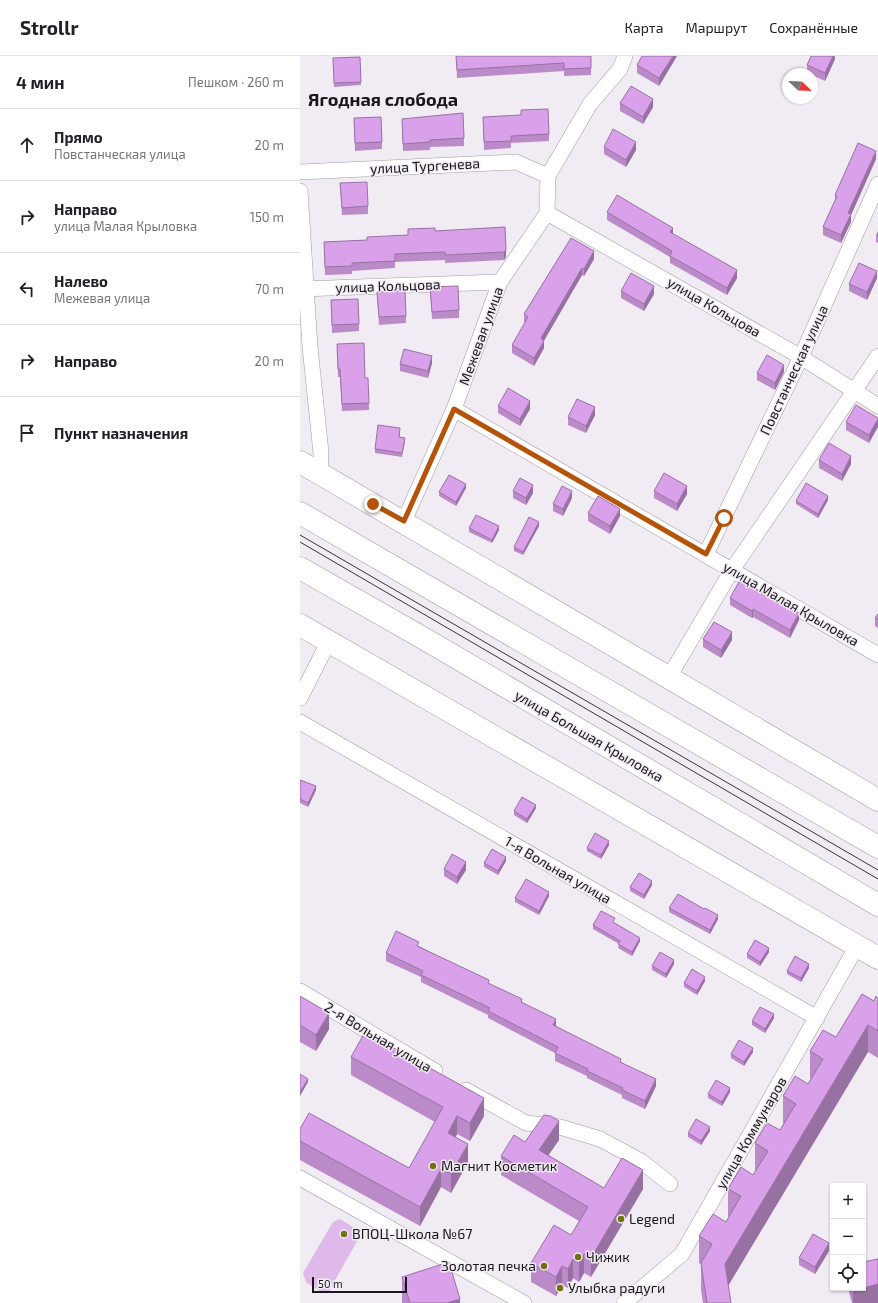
<!DOCTYPE html>
<html lang="ru">
<meta charset="utf-8">
<style>
:root{--surface:#fff;--page:#f2f2f2;--text:#202124;--muted:#757577;--line:#e0e0e0}
body{margin:0;font-family:"Exo 2",sans-serif;background:var(--page);color:var(--text)}
.controls{position:absolute;right:12px;bottom:12px;display:grid;overflow:hidden;border-radius:0px;box-shadow:0 1px 3px #0004}
.controls button{width:36px;height:36px;display:grid;place-items:center;padding:0;border:0;border-bottom:1px solid var(--line);background:var(--surface);color:var(--text);font:20px sans-serif}
.compass{position:absolute;left:482px;top:12px;width:36px;height:36px;border-radius:50%;background:var(--surface);box-shadow:0 1px 3px #0004;rotate:113deg}
.scale{position:absolute;left:12px;bottom:10px;width:95px;box-sizing:border-box;padding-left:4px;border:2px solid #181619;border-top:0;font-size:11px;line-height:14px;white-space:nowrap;color:#181619;-webkit-text-stroke:3px #f1ebf3;paint-order:stroke}
.stop{position:absolute;width:12px;height:12px;margin:-9px;border:3px solid #b45309;border-radius:50%;background:#fff}
.stop.end{background:#b45309;border-color:#fff;box-shadow:0 1px 4px #0008}
.list{margin:0;padding:0;list-style:none}
h2{display:flex;justify-content:space-between;align-items:center;height:52px;margin:0;padding:0 16px;font-size:17px}
h2 small{font-size:13px;font-weight:400;color:var(--muted)}
.list li{display:grid;grid-template-columns:26px 1fr auto;gap:12px;align-items:center;box-sizing:border-box;height:72px;padding:0 16px;border-top:1px solid var(--line)}
.list b{display:block;font-size:15px;white-space:nowrap}
.list p{margin:0;font-size:13px;white-space:nowrap;color:var(--muted)}
.list em{font-size:13px;font-style:normal;color:var(--muted)}
.icon{flex:none;width:22px;height:22px;fill:none;stroke:currentColor;stroke-width:2;stroke-linecap:round;stroke-linejoin:round}
.map{position:relative;flex:none;width:578px;height:1247px;overflow:hidden}
header{display:flex;align-items:center;gap:24px;box-sizing:border-box;height:56px;padding:0 20px;background:var(--surface);border-bottom:1px solid var(--line)}
header strong{font-size:19px}
nav{display:flex;gap:22px;margin-inline-start:auto;font-size:14px}
main{display:flex}
aside{flex:1;background:var(--surface)}
.map>svg:first-child{display:block}
.green{fill:#dfb9ea}
.lines{fill:none;stroke-linecap:round;stroke-linejoin:round}
.minor-casing{stroke:#a19ba3;stroke-width:16}
.primary-casing{stroke:#a19ba3;stroke-width:23}
.minor{stroke:#fff;stroke-width:15}
.primary{stroke:#fff;stroke-width:22}
.tram{stroke:#363437;stroke-width:1}
.wall{fill:#bb8ac8}
.shaded-wall{fill:#9871a3}
.building{fill:#d9a1e9;stroke:#9871a3}
.route{stroke:#b45309;stroke-width:5}
.poi-dot{fill:#727013;stroke:#f1ebf3;stroke-width:1.5}
.labels{text-anchor:middle;stroke-width:3;stroke-linejoin:round;paint-order:stroke}
.street-label{font-size:14px;fill:#181619;stroke:#f1ebf3}
.poi-label{font-size:14px;fill:#181619;stroke:#f1ebf3;text-anchor:start}
.district-label{font-size:18px;font-weight:bold;fill:#181619;stroke:#f1ebf3}
</style>
<header>
<strong>Strollr</strong>
<nav><a>Карта</a><a>Маршрут</a><a>Сохранённые</a></nav>
</header>
<main>
<aside>
<h2>4 мин<small>Пешком · 260 m</small></h2>
<ul class="list">
<li><svg class="icon" aria-label="ahead" viewBox="0 0 24 24"><path d="M12 20V5M6 11l6-6 6 6"/></svg><div><b>Прямо</b><p>Повстанческая улица</p></div><em>20 m</em></li>
<li><svg class="icon" aria-label="right" viewBox="0 0 24 24"><path d="M7 20v-9h11M14 6l5 5-5 5"/></svg><div><b>Направо</b><p>улица Малая Крыловка</p></div><em>150 m</em></li>
<li><svg class="icon" aria-label="left" viewBox="0 0 24 24"><path d="M17 20v-9H6M10 6l-5 5 5 5"/></svg><div><b>Налево</b><p>Межевая улица</p></div><em>70 m</em></li>
<li><svg class="icon" aria-label="right" viewBox="0 0 24 24"><path d="M7 20v-9h11M14 6l5 5-5 5"/></svg><div><b>Направо</b></div><em>20 m</em></li>
<li><svg class="icon" aria-label="arrive" viewBox="0 0 24 24"><path d="M6 21V4h12l-3 4 3 4H6"/></svg><div><b>Пункт назначения</b></div></li>
</ul>
</aside>
<div class="map">
<svg width="578" height="1247" viewBox="0 0 578 1247">
<rect width="100%" height="100%" fill="#f1ebf3"/>
<!-- green -->
<path class="green" d="M40,1163L56,1173L60,1180L29,1235L21,1236L6,1226L3,1217L33,1166Z"/>
<g class="lines">
<defs>
<g id="minor">
<path d="M0,116L216,106L248,120"/>
<path d="M0,135L10,291L21,397L20,418"/>
<path d="M247,157L501,301L578,350"/>
<path d="M0,233L200,226"/>
<path d="M154,353L578,599"/>
<path d="M104,465L154,353L200,226L247,157L248,120L290,48L320,13L325,0"/>
<path d="M406,498L501,301L578,128"/>
<path d="M369,621L432,514L578,300"/>
<path d="M0,642L29,585"/>
<path d="M0,666L517,962"/>
<path d="M0,935L135,1015"/>
<path d="M166,1034L226,1067L260,1071L300,1083L341,1105L370,1128"/>
<path d="M0,1122L224,1247"/>
<path d="M324,1247L382,1198L557,890"/>
</g>
<g id="primary">
<path d="M0,406L578,744"/>
<path d="M0,457L578,791"/>
<path d="M0,512L123,582L578,849"/>
<path d="M0,569L578,902"/>
</g>
</defs>
<!-- minor casing -->
<use href="#minor" class="minor-casing"/>
<!-- primary casing -->
<use href="#primary" class="primary-casing"/>
<!-- minor -->
<use href="#minor" class="minor"/>
<!-- primary -->
<use href="#primary" class="primary"/>
<!-- tram -->
<g class="tram">
<path d="M0,479L578,814"/>
<path d="M0,486L578,823"/>
</g>
</g>
<!-- wall -->
<g class="wall">
<path d="M156,0H291V19L264,20V15L157,22Z"/>
<path d="M377,0L359,30L337,17V9Z"/>
<path d="M535,0V3L525,25L512,19V18L507,16V9Z"/>
<path d="M60,1L61,29L34,31L33,2Z"/>
<path d="M320,47L353,51L343,68L320,55Z"/>
<path d="M183,61L249,78V85L211,87V92L184,94Z"/>
<path d="M54,62L82,86V93L55,95Z"/>
<path d="M102,63L164,82V90L130,91V94L103,95Z"/>
<path d="M304,91L336,94L326,111L304,98Z"/>
<path d="M576,103L551,159V166L541,187L523,179V171L535,146V139Z"/>
<path d="M40,127L68,150V158L42,159Z"/>
<path d="M307,156L373,178L437,222L427,239L370,207V201L307,164Z"/>
<path d="M205,171L206,201L204,204L145,207V204L95,206V212L52,215V218L25,219L24,186L67,184L108,179L135,175Z"/>
<path d="M578,175V187L576,186V179Z"/>
<path d="M271,182L294,203L284,220L282,219L244,284V292L234,310L212,297V289L225,266H224V258Z"/>
<path d="M577,222L567,244L549,235V228Z"/>
<path d="M130,231L159,254V262L132,263Z"/>
<path d="M321,235L354,238L344,255L321,242Z"/>
<path d="M77,236L106,260V267L79,269Z"/>
<path d="M31,244L59,268V275L32,277Z"/>
<path d="M37,288L69,347V354L42,355L40,321H38Z"/>
<path d="M132,307L128,322L100,315V308Z"/>
<path d="M484,316L475,334L457,324V317Z"/>
<path d="M198,350L230,353L220,370L198,357Z"/>
<path d="M295,359L286,377L268,369V361Z"/>
<path d="M578,362L569,387L546,374V366Z"/>
<path d="M100,376V381L105,386L102,401L75,397V393Z"/>
<path d="M519,404L551,408L542,425L519,412Z"/>
<path d="M166,432L156,450L139,440V436Z"/>
<path d="M213,435L233,437L226,449L213,442Z"/>
<path d="M354,435L387,438L377,455L354,442Z"/>
<path d="M272,442L263,460L253,455V448Z"/>
<path d="M528,444L518,462L496,448V445Z"/>
<path d="M288,457L320,460L310,478L288,465Z"/>
<path d="M239,470L223,499L214,495V491Z"/>
<path d="M169,472L199,474L192,487L169,476Z"/>
<path d="M430,542L499,564L490,582L453,561L452,562L430,549Z"/>
<path d="M578,558V572L575,570V562Z"/>
<path d="M403,583L432,584L421,602L403,591Z"/>
<path d="M0,724L16,734L8,751L0,747Z"/>
<path d="M236,752L227,767L214,759V755Z"/>
<path d="M309,789L301,803L287,795V792Z"/>
<path d="M206,805L198,819L184,811V807Z"/>
<path d="M144,813L166,814L157,828L144,820Z"/>
<path d="M352,829L344,843L330,835V831Z"/>
<path d="M249,840L239,859L215,846V842Z"/>
<path d="M369,852L418,863L410,878L369,856Z"/>
<path d="M314,867L340,885L332,900L318,892L319,888L293,873V869Z"/>
<path d="M119,890L189,928L222,946L256,970L321,1006L356,1030L345,1053L322,1042V1039L287,1022V1020L255,1005V997L188,962V959L121,926V921L86,905V897Z"/>
<path d="M469,896L460,910L447,902V898Z"/>
<path d="M374,908L366,922L352,914V910Z"/>
<path d="M509,912L501,926L487,918V915Z"/>
<path d="M405,925L397,939L384,931V927Z"/>
<path d="M0,940L29,973L16,995L0,986Z"/>
<path d="M578,942V1002L568,996L428,1230L431,1247H403L401,1234V1208L399,1207V1180L426,1166L429,1160H428V1133L453,1119L456,1114H455V1087L480,1074L484,1067H483V1040L508,1028L511,1022H510V995L536,981L574,945Z"/>
<path d="M474,962L465,977L452,969V965Z"/>
<path d="M453,996L444,1010L431,1002V998Z"/>
<path d="M51,1001L184,1060L170,1085L157,1078L156,1081L168,1106L151,1137L141,1131L120,1170L0,1104V1073L109,1112L135,1066L51,1019Z"/>
<path d="M430,1036L422,1050L408,1042V1038Z"/>
<path d="M410,1075L401,1089L388,1081V1077Z"/>
<path d="M259,1084L248,1099L304,1132L343,1133L291,1221L284,1217L279,1226L273,1222L268,1232L262,1229L256,1240L231,1226V1207L271,1179L279,1165L201,1119V1100L225,1086Z"/>
<path d="M529,1195L515,1218L499,1209V1202Z"/>
<path d="M102,1221L160,1247H102Z"/>
<path d="M548,1232H563L578,1247H552Z"/>
</g>
<!-- shaded-wall -->
<g class="shaded-wall">
<path d="M373,0H377L359,30V22Z"/>
<path d="M533,0H535V3L525,25V17Z"/>
<path d="M353,43V51L343,68V61Z"/>
<path d="M336,86V94L326,111V104Z"/>
<path d="M576,95V103L551,159V166L541,187V179L548,157Z"/>
<path d="M373,172V180L370,176Z"/>
<path d="M206,194V201L204,204V196Z"/>
<path d="M294,195V203L284,220V213Z"/>
<path d="M282,212V219L241,290V282Z"/>
<path d="M437,214V222L427,239V232Z"/>
<path d="M577,215V222L567,244V236Z"/>
<path d="M354,230V238L344,255V248Z"/>
<path d="M244,285V292L234,310V302Z"/>
<path d="M132,300V307L128,322V315Z"/>
<path d="M484,309V316L475,334V327Z"/>
<path d="M230,345V353L220,370V363Z"/>
<path d="M295,351V359L286,377V370Z"/>
<path d="M578,363V371L569,387V379Z"/>
<path d="M551,400V408L542,425V418Z"/>
<path d="M166,428V432L156,450V446Z"/>
<path d="M233,429V437L226,449V442Z"/>
<path d="M387,430V438L377,455V448Z"/>
<path d="M272,435V442L263,460V453Z"/>
<path d="M528,440V444L518,462V458Z"/>
<path d="M320,453V460L310,478V470Z"/>
<path d="M239,466V470L223,499V496Z"/>
<path d="M199,470V474L192,487V484Z"/>
<path d="M453,553V561L452,562V555Z"/>
<path d="M499,557V564L490,582V574Z"/>
<path d="M432,576V584L421,602V594Z"/>
<path d="M16,730V734L8,751V747Z"/>
<path d="M236,749V752L227,767V763Z"/>
<path d="M309,785V789L301,803V799Z"/>
<path d="M206,801V805L198,819V815Z"/>
<path d="M166,806V814L157,828V821Z"/>
<path d="M352,825V829L344,843V839Z"/>
<path d="M249,836V840L239,859V855Z"/>
<path d="M418,859V863L410,878V874Z"/>
<path d="M340,882V885L332,900V896Z"/>
<path d="M469,892V896L460,910V906Z"/>
<path d="M374,904V908L366,922V918Z"/>
<path d="M509,908V912L501,926V922Z"/>
<path d="M405,921V925L397,939V935Z"/>
<path d="M29,957V973L16,995V979Z"/>
<path d="M474,958V962L465,977V973Z"/>
<path d="M256,963V970L253,969Z"/>
<path d="M568,969V996L425,1235V1208Z"/>
<path d="M453,992V996L444,1010V1006Z"/>
<path d="M8,1023V1026L0,1040V1036Z"/>
<path d="M356,1023V1030L345,1053V1045Z"/>
<path d="M430,1032V1036L422,1050V1046Z"/>
<path d="M184,1042V1060L170,1085V1067Z"/>
<path d="M157,1060V1078L148,1095V1077Z"/>
<path d="M259,1065V1084L239,1113V1094Z"/>
<path d="M410,1071V1075L401,1089V1085Z"/>
<path d="M168,1088V1106L151,1137V1118Z"/>
<path d="M141,1113V1131L120,1170V1151Z"/>
<path d="M343,1114V1133L291,1221V1202Z"/>
<path d="M529,1187V1195L515,1218V1211Z"/>
<path d="M284,1198V1217L279,1226V1207Z"/>
<path d="M273,1203V1222L268,1232V1213Z"/>
<path d="M262,1210V1229L256,1240V1221Z"/>
<path d="M578,1228V1247H553V1234Z"/>
<path d="M160,1243V1247H147Z"/>
</g>
<!-- building -->
<g class="building">
<path d="M156,0H291V12L264,13V7L157,14Z"/>
<path d="M342,0H373L359,22L337,9Z"/>
<path d="M511,0H533L525,17L507,9Z"/>
<path d="M60,1L61,26L34,27L33,2Z"/>
<path d="M331,30L353,43L343,61L320,47Z"/>
<path d="M248,53L249,78L211,80V85L184,86L183,61L221,59V54Z"/>
<path d="M163,57L164,82L130,84V86L103,88L102,63Z"/>
<path d="M81,61L82,86L55,87L54,62Z"/>
<path d="M313,73L336,86L326,104L304,91Z"/>
<path d="M558,87L576,95L548,157L551,158L541,179L523,171L537,140L535,139Z"/>
<path d="M67,126L68,150L42,152L40,127Z"/>
<path d="M317,139L373,172L370,176L437,214L427,232L370,200L372,195L307,156Z"/>
<path d="M205,171L206,194L204,196L145,199V196L95,198V205L52,207V210L25,211L24,186L67,184V181L108,179V173L135,172V175Z"/>
<path d="M271,182L294,195L284,213L282,212L241,282L244,285L234,302L212,289L228,261L224,258Z"/>
<path d="M559,207L577,215L567,236L549,228Z"/>
<path d="M331,217L354,230L344,248L321,235Z"/>
<path d="M158,230L159,254L132,256L130,231Z"/>
<path d="M105,235L106,260L79,261L77,236Z"/>
<path d="M58,243L59,268L32,269L31,244Z"/>
<path d="M64,287L65,322H68L69,347L42,348L40,313H38L37,288Z"/>
<path d="M104,293L132,300L128,315L100,308Z"/>
<path d="M467,299L484,309L475,327L457,317Z"/>
<path d="M208,332L230,345L220,363L198,350Z"/>
<path d="M277,343L295,351L286,370L268,361Z"/>
<path d="M556,349L578,362V363L569,379L546,366Z"/>
<path d="M78,369L100,372L99,381L105,382L102,397L75,393Z"/>
<path d="M529,387L551,400L542,418L519,404Z"/>
<path d="M364,417L387,430L377,448L354,435Z"/>
<path d="M149,419L166,428L156,446L139,436Z"/>
<path d="M220,422L233,429L226,442L213,435Z"/>
<path d="M506,427L528,440L518,458L496,445Z"/>
<path d="M262,430L272,435L263,453L253,448Z"/>
<path d="M298,440L320,453L310,470L288,457Z"/>
<path d="M176,459L199,470L192,484L169,472Z"/>
<path d="M229,461L239,466L223,496L214,491Z"/>
<path d="M440,524L499,557L490,574L453,553L452,555L430,542Z"/>
<path d="M578,558V564L575,562Z"/>
<path d="M414,566L432,576L421,594L403,583Z"/>
<path d="M0,724L16,730L8,747L0,743Z"/>
<path d="M222,741L236,749L227,763L214,755Z"/>
<path d="M295,777L309,785L301,799L287,792Z"/>
<path d="M192,793L206,801L198,815L184,807Z"/>
<path d="M152,798L166,806L157,821L144,813Z"/>
<path d="M339,817L352,825L344,839L330,831Z"/>
<path d="M226,823L249,836L239,855L215,842Z"/>
<path d="M378,838L404,853L405,852L418,859L410,874L369,852Z"/>
<path d="M301,855L315,862L313,866L340,882L332,896L318,888L320,885L293,869Z"/>
<path d="M96,875L119,886L117,890L189,924L188,927L222,943L221,946L256,963L253,969L321,1003L320,1006L356,1023L345,1045L322,1034L323,1032L287,1015L288,1013L255,997L258,991L188,955L190,952L121,919L123,915L86,897Z"/>
<path d="M455,884L469,892L460,906L447,898Z"/>
<path d="M360,896L374,904L366,918L352,910Z"/>
<path d="M495,900L509,908L501,922L487,915Z"/>
<path d="M392,913L405,921L397,935L384,927Z"/>
<path d="M562,938L574,945L576,940L578,942V975L568,969L425,1208L431,1247H407L401,1207L412,1188L399,1180L413,1158L426,1166L441,1140L428,1133L441,1111L453,1119L468,1095L455,1087L467,1067L480,1074L496,1048L483,1040L495,1020L508,1028L523,1003L510,995L523,974L536,981Z"/>
<path d="M0,940L29,957L16,979L0,969Z"/>
<path d="M460,951L474,958L465,973L452,965Z"/>
<path d="M65,976L184,1042L170,1067L157,1060L148,1077L168,1088L151,1118L141,1113L120,1151L0,1085V1073L9,1057L109,1112L143,1051L51,1001Z"/>
<path d="M439,984L453,992L444,1006L431,998Z"/>
<path d="M0,1018L8,1023L0,1036Z"/>
<path d="M416,1024L430,1032L422,1046L408,1038Z"/>
<path d="M244,1059L251,1060L259,1065L239,1094L304,1132L322,1102L343,1114L291,1202L284,1198L279,1207L273,1203L268,1213L262,1210L256,1221L231,1207L254,1169L271,1179L288,1151L201,1100L214,1079L225,1086Z"/>
<path d="M396,1063L410,1071L401,1085L388,1077Z"/>
<path d="M513,1178L529,1187L515,1211L499,1202Z"/>
<path d="M578,1203V1228L563,1232V1206Z"/>
<path d="M149,1206L160,1243L147,1247H110L102,1221Z"/>
<path d="M553,1232H561L553,1234Z"/>
</g>
<g class="lines">
<!-- route -->
<path class="route" d="M73,448L104,465L154,353L406,498L424,462"/>
</g>
<!-- markers -->
<g class="poi-dot">
<circle cx="133" cy="1110" r="4"/>
<circle cx="321" cy="1163" r="4"/>
<circle cx="44" cy="1178" r="4"/>
<circle cx="278" cy="1201" r="4"/>
<circle cx="244" cy="1210" r="4"/>
<circle cx="260" cy="1232" r="4"/>
</g>
<g class="labels">
<!-- street labels -->
<g class="street-label">
<text transform="translate(125 110) rotate(-3)" y="5">улица Тургенева</text>
<text transform="translate(88 230) rotate(-2)" y="5">улица Кольцова</text>
<text transform="translate(414 251) rotate(30)" y="5">улица Кольцова</text>
<text transform="translate(181 280) rotate(-70)" y="5">Межевая улица</text>
<text transform="translate(494 314) rotate(-65)" y="5">Повстанческая улица</text>
<text transform="translate(491 548) rotate(30)" y="5">улица Малая Крыловка</text>
<text transform="translate(289 680) rotate(30)" y="5">улица Большая Крыловка</text>
<text transform="translate(258 814) rotate(30)" y="5">1-я Вольная улица</text>
<text transform="translate(78 981) rotate(31)" y="5">2-я Вольная улица</text>
<text transform="translate(451 1077) rotate(-60)" y="5">улица Коммунаров</text>
</g>
<!-- poi labels -->
<g class="poi-label">
<text x="141" y="1115">Магнит Косметик</text>
<text x="329" y="1168">Legend</text>
<text x="52" y="1183">ВПОЦ-Школа №67</text>
<text x="286" y="1206">Чижик</text>
<text x="236" y="1215" text-anchor="end">Золотая печка</text>
<text x="268" y="1237">Улыбка радуги</text>
</g>
<!-- district labels -->
<g class="district-label">
<text x="83" y="50">Ягодная слобода</text>
</g>
</g>
</svg>
<div class="controls">
<button>+</button>
<button>−</button>
<button><svg class="icon" aria-label="locate" viewBox="0 0 24 24"><circle cx="12" cy="12" r="6"/><path d="M12 2v4M12 18v4M2 12h4M18 12h4"/></svg></button>
</div>
<svg class="compass" viewBox="-18 -18 36 36"><path d="M0-13l5 13h-10z" fill="#e53935"/><path d="M0 13l5-13h-10z" fill="#757577"/></svg>
<div class="scale">50 m</div>
<div class="stop" style="left:424px;top:462px"></div>
<div class="stop end" style="left:73px;top:448px"></div>
</div>
</main>
